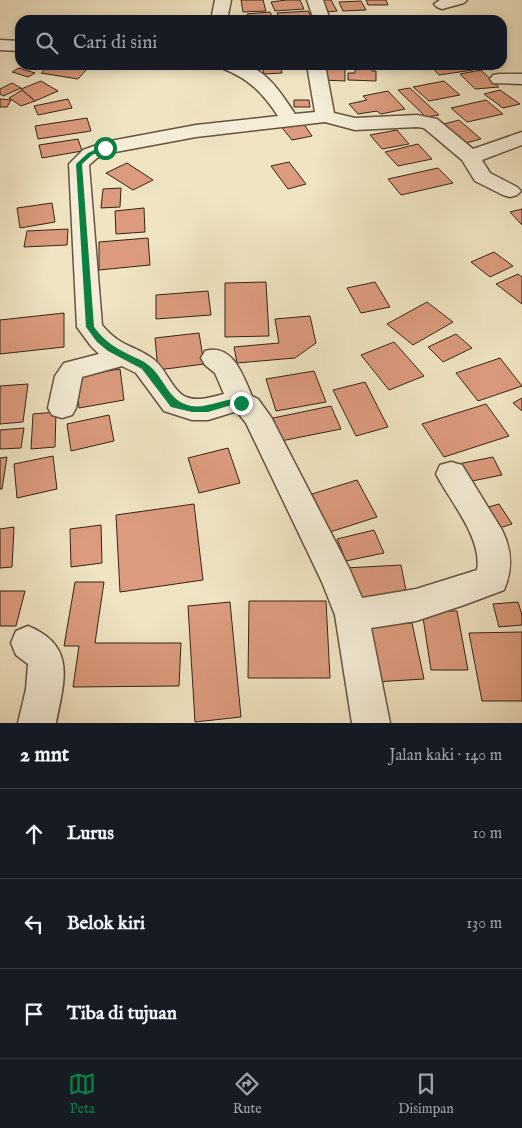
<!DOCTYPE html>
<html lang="id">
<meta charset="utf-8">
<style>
:root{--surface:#171b24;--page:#242831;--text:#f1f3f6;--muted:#9ea1a6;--line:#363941;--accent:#0b8043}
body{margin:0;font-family:"IM FELL English",serif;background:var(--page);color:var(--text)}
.stop{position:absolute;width:15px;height:15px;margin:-11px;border:4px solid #0b8043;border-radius:50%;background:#fff}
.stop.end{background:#0b8043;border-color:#fff;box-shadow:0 1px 5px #0008}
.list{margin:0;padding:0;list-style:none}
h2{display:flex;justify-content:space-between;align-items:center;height:65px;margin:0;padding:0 20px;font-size:21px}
h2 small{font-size:16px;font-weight:400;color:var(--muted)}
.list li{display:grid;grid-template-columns:32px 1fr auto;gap:15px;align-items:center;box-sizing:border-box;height:90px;padding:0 20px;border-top:1px solid var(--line)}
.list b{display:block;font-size:19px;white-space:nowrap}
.list em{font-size:16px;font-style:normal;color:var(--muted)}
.icon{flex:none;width:28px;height:28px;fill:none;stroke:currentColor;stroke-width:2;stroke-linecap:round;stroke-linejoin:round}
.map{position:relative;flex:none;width:522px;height:723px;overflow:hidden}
.search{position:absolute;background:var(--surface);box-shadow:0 2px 8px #0003;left:15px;right:15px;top:15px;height:55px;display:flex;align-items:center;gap:12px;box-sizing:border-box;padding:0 18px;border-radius:15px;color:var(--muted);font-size:19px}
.sheet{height:335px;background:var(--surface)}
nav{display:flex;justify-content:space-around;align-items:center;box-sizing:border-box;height:70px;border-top:1px solid var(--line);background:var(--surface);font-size:14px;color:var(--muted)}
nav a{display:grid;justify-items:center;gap:2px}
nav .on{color:var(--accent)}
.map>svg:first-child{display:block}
.building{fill:#dc9b7e;stroke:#352415}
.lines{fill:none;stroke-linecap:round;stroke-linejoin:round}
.minor-casing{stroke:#645440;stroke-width:3}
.minor{fill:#f5edd7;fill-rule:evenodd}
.route{fill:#0b8043}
</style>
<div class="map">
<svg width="522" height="723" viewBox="0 0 522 723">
<rect width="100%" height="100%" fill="#f0e4c2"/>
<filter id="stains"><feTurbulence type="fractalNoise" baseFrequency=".004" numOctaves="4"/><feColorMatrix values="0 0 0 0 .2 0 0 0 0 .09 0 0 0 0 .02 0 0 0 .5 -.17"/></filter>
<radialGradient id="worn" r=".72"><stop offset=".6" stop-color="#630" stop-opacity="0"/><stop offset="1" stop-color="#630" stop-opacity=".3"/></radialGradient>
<!-- building -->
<g class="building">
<path d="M241,0H263L266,11L243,12Z"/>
<path d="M286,0H300L304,9L275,11L271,2Z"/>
<path d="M319,0H331L337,11L325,12Z"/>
<path d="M366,0H386L388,5H368Z"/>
<path d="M361,1L366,10L343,11L339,2Z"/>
<path d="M308,11L311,16L279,19L277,13Z"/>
<path d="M270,12L273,18L249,20L247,14Z"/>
<path d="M49,65H58L87,69L78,79L41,73Z"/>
<path d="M262,65H307L308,67L281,68L282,73L264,74Z"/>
<path d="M355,65H372V71H376V81L348,80V73H355Z"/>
<path d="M430,65H468L473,70L439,75Z"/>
<path d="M323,67H345V81L323,80Z"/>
<path d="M19,68L35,73L28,77L12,72Z"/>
<path d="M481,70L499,87L475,89L460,74Z"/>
<path d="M41,81L58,91L35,101L21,89Z"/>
<path d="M444,81L460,95L429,101L413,87Z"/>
<path d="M12,83L21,88L3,96L0,94V89Z"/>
<path d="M410,88L439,115L426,117L398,90Z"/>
<path d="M22,90L35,101L21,106L9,98Z"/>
<path d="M500,90L520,104L503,108L484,94Z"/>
<path d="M388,91L405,109L381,114L377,111L358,114L349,104L367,100L363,96Z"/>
<path d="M0,99L11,100L7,107H0Z"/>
<path d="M68,99L72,108L38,115L34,106Z"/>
<path d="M294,100H309L310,107H294Z"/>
<path d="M486,100L503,114L467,122L451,108Z"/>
<path d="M87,118L91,131L38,139L35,126Z"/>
<path d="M301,120L312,136L292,140L279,124Z"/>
<path d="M459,120L481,139L466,143L444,124Z"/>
<path d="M397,130L409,144L382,149L370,135Z"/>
<path d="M78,139L82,151L42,158L39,145Z"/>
<path d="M418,144L432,159L398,166L385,152Z"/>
<path d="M289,162L306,184L288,189L271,166Z"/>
<path d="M127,163L153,180L133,190L106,173Z"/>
<path d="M438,168L453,183L401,195L388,179Z"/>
<path d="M121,188L120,207L101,208L103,189Z"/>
<path d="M52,203L55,222L20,228L17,208Z"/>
<path d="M144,208L145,232L116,234L115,211Z"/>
<path d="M522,209V225L510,212Z"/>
<path d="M68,229L67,245L24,247L27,231Z"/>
<path d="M148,238L150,265L99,270V242Z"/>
<path d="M494,252L513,266L490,277L471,262Z"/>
<path d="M518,274L522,277V304L496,284Z"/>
<path d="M266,282L269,336L225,337V283Z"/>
<path d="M375,282L390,307L361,313L347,288Z"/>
<path d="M208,291L211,315L156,319V295Z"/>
<path d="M427,302L453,322L413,345L387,324Z"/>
<path d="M64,313V347L0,354V320Z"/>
<path d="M310,316L316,343L295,358L237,363L234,347L279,343L275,319Z"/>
<path d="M199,333L204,364L158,370L155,338Z"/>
<path d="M456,334L472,348L443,362L428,347Z"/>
<path d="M394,342L424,376L389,390L361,355Z"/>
<path d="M500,358L522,386L478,401L456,373Z"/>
<path d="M120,369L124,400L79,408L76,376Z"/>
<path d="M314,371L326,402L276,411L266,379Z"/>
<path d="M365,382L388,427L356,436L333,390Z"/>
<path d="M28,384L23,422L0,424V386Z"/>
<path d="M522,398V411L513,403Z"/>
<path d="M486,404L509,436L444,457L422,424Z"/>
<path d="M331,406L341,429L281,441L273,418Z"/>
<path d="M56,412L55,447L31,449L33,414Z"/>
<path d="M109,415L114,441L71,451L67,424Z"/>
<path d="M24,428L21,448L0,449V430Z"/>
<path d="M228,448L240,483L199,493L188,458Z"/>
<path d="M53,456L57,489L17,498L14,464Z"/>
<path d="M7,457L2,489H0V458Z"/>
<path d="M493,457L502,475L462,483L453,465Z"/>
<path d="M357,480L377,517L330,532L312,494Z"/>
<path d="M194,504L203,580L120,592L116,515Z"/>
<path d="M499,504L512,524L490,531L478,510Z"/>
<path d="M101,525L102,563L71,567L70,529Z"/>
<path d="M14,527L12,567L0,568V529Z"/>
<path d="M374,530L384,553L346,561L337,539Z"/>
<path d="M401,565L408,601L350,604L345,568Z"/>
<path d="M75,582H104L95,643H181L179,686L73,687L79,646H64Z"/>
<path d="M0,591H25L16,626H0Z"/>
<path d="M249,601H326L330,678H248Z"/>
<path d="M230,602L241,717L195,722L188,606Z"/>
<path d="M518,602L522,615V625L499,627L493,604Z"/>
<path d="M422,611H457L468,670H431Z"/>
<path d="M412,623L424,679L375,682L365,626Z"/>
<path d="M522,632V701H482L469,633Z"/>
</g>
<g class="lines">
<defs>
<g id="minor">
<path d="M215,0H231L227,20H211Z"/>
<path d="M307,0H323L330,20H314Z"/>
<path d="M467,0L464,3L442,9L437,7L434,4L440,0Z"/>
<path d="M0,40L20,41V51L0,50Z"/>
<path d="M221,65C229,65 238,63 245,65C268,71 283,96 295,114L315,112L307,65H325L334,113L355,118L417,115L437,119L473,149L522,132V145L482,160L490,173L517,187L521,191L517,195L510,197L503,195L475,181L462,160L424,128L417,127L355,130L325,122L196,137L110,153L97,158L89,165L102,325C120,347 134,345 153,359C165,367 173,392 186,397C198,402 212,397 224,394L215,373L205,365L201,358L205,351C233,343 243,376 252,396L258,399L271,417L349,568L362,598L416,589L477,570C483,539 450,501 436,474L440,465L451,462L462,465L502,530C512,550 513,569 504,590L464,605L416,621L371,628L390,723H352L335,615L322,582L246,423L238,413L234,412L208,420H192L164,411L136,373L122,366L82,377L76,408L72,415L62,418L52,415L48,408L55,376L64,363L99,354L91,346L77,327L69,164L83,150L105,142L196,125L278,116C263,93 249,79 224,69Z"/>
<path d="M499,74H522V84L493,83L490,79L493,75Z"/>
<path d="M28,626C77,646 64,681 56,723H18L26,689L28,664L16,655L11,643L16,631Z"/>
</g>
</defs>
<!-- minor casing -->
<use href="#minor" class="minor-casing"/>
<!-- minor -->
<use href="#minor" class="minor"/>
</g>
<!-- route -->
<path class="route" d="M103,146L108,148L92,155L82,164L94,327C105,342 117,349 134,357C138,359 144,361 147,364C165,377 167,401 191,406C210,409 227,395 244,401V405L235,404L208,412H192L171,407L142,369L108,351L97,342L86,327L76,164L88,153Z"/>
<rect width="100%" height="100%" filter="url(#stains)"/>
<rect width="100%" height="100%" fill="url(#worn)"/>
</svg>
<div class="stop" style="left:105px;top:148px"></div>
<div class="stop end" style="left:241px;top:403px"></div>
<div class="search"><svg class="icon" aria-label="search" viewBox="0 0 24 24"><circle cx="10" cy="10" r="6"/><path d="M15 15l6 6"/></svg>Cari di sini</div>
</div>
<section class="sheet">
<h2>2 mnt<small>Jalan kaki · 140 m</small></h2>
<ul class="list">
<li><svg class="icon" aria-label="ahead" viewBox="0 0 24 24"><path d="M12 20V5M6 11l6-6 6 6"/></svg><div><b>Lurus</b></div><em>10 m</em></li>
<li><svg class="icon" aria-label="left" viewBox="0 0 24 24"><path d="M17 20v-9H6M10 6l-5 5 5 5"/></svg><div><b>Belok kiri</b></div><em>130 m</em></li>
<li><svg class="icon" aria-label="arrive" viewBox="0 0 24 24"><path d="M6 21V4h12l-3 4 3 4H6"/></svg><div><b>Tiba di tujuan</b></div></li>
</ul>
</section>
<nav>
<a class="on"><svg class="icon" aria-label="map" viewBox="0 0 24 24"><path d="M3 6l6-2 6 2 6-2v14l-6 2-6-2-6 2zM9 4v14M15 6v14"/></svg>Peta</a>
<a><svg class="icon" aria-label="directions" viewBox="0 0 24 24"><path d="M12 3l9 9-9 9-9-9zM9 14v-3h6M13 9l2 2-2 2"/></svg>Rute</a>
<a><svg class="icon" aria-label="saved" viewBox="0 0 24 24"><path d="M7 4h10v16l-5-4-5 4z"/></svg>Disimpan</a>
</nav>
